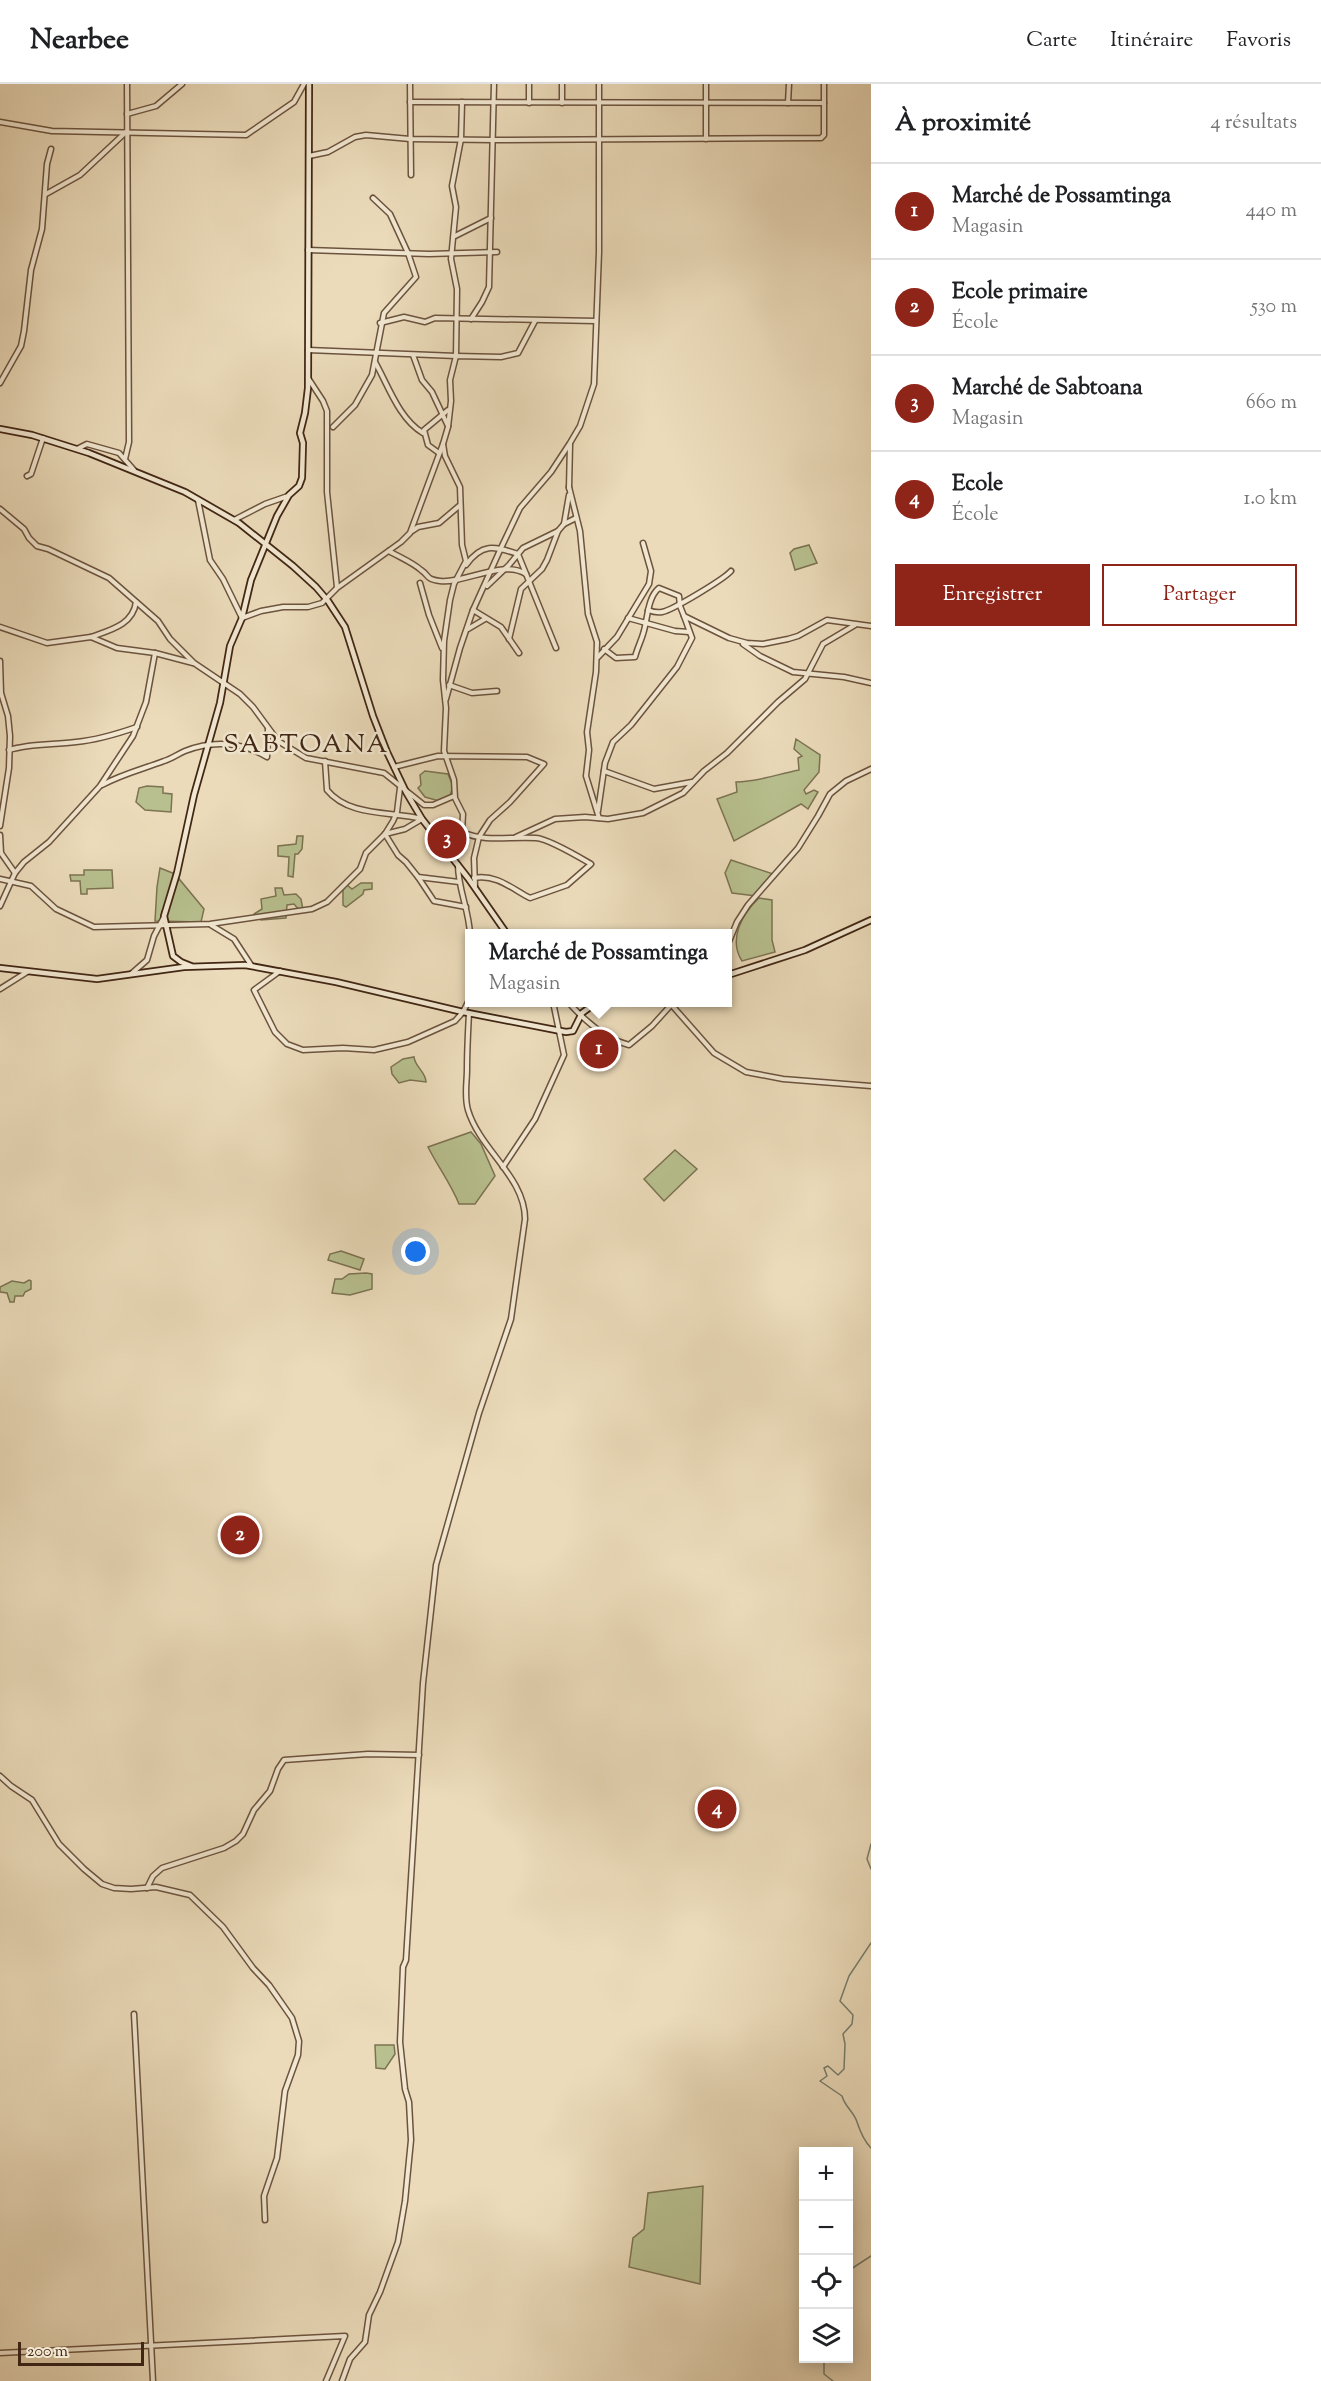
<!DOCTYPE html>
<html lang="fr">
<meta charset="utf-8">
<style>
:root{--surface:#fff;--page:#f6f6f6;--text:#202124;--muted:#757577;--line:#e0e0e0;--accent:#8f2418}
body{margin:0;font-family:"Sorts Mill Goudy",serif;background:var(--page);color:var(--text)}
.controls{position:absolute;right:18px;bottom:18px;display:grid;overflow:hidden;border-radius:0px;box-shadow:0 3px 15px #0003}
.controls button{width:54px;height:54px;display:grid;place-items:center;padding:0;border:0;border-bottom:2px solid var(--line);background:var(--surface);color:var(--text);font:30px sans-serif}
.scale{position:absolute;left:18px;bottom:15px;width:126px;box-sizing:border-box;padding-left:6px;border:3px solid #412614;border-top:0;font-size:16px;line-height:21px;white-space:nowrap;color:#412614;-webkit-text-stroke:4px #f2e8d2;paint-order:stroke}
.you{position:absolute;left:416px;top:1168px;width:21px;height:21px;margin:-15px;border:4px solid #fff;border-radius:50%;background:#1a73e8;box-shadow:0 0 0 9px #1a73e833}
.badge{display:grid;place-items:center;width:39px;height:39px;border-radius:50%;background:var(--accent);color:#fff;font-size:20px;font-weight:700}
.pin{position:absolute;translate:-50% -50%;border:3px solid #fff;box-shadow:0 2px 6px #0006}
.popup{position:absolute;left:465px;top:845px;width:267px;height:78px;box-sizing:border-box;display:grid;place-content:center;border-radius:0px;background:var(--surface);filter:drop-shadow(0 2px 4px #0005);font-size:20px;white-space:nowrap;color:var(--muted)}
.popup b{font-size:22px;color:var(--text)}
.popup::after{content:'';position:absolute;left:50%;top:100%;margin-left:-12px;border:12px solid transparent;border-top-color:var(--surface)}
.list{margin:0;padding:0;list-style:none}
h2{display:flex;justify-content:space-between;align-items:center;height:78px;margin:0;padding:0 24px;font-size:26px}
h2 small{font-size:20px;font-weight:400;color:var(--muted)}
.list li{display:grid;grid-template-columns:39px 1fr auto;gap:18px;align-items:center;box-sizing:border-box;height:96px;padding:0 24px;border-top:2px solid var(--line)}
.list b{display:block;font-size:22px;white-space:nowrap}
.list p{margin:0;font-size:20px;white-space:nowrap;color:var(--muted)}
.list em{font-size:20px;font-style:normal;color:var(--muted)}
.actions{display:flex;gap:12px;padding:18px 24px}
.actions a{flex:1;padding:14px 0;border:2px solid var(--accent);border-radius:0px;text-align:center;font-size:21px;color:var(--accent)}
.actions .main{background:var(--accent);color:#fff}
.icon{flex:none;width:33px;height:33px;fill:none;stroke:currentColor;stroke-width:2;stroke-linecap:round;stroke-linejoin:round}
.map{position:relative;flex:none;width:871px;height:2297px;overflow:hidden}
header{display:flex;align-items:center;gap:36px;box-sizing:border-box;height:84px;padding:0 30px;background:var(--surface);border-bottom:2px solid var(--line)}
header strong{font-size:28px}
nav{display:flex;gap:33px;margin-inline-start:auto;font-size:21px}
main{display:flex}
aside{flex:1;background:var(--surface)}
.map>svg:first-child{display:block}
.green{fill:#b8c08f;stroke:#7c7352;stroke-width:1.5}
.lines{fill:none;stroke-linecap:round;stroke-linejoin:round}
.stream{stroke:#767f6f;stroke-width:1.5}
.street-casing{stroke:#6c533e;stroke-width:7}
.secondary-casing{stroke:#412614;stroke-width:8}
.street{stroke:#f2e8d2;stroke-width:4}
.secondary{stroke:#f2e8d2;stroke-width:4.5}
.labels{text-anchor:middle;stroke-width:5;stroke-linejoin:round;paint-order:stroke}
.quarter-label{font-size:26px;letter-spacing:1.5px;fill:#412614;stroke:#f2e8d2}
</style>
<header>
<strong>Nearbee</strong>
<nav><a>Carte</a><a>Itinéraire</a><a>Favoris</a></nav>
</header>
<main>
<div class="map">
<svg width="871" height="2297" viewBox="0 0 871 2297">
<rect width="100%" height="100%" fill="#ebdbba"/>
<filter id="stains"><feTurbulence type="fractalNoise" baseFrequency=".00333" numOctaves="4"/><feColorMatrix values="0 0 0 0 .2 0 0 0 0 .09 0 0 0 0 .02 0 0 0 .5 -.17"/></filter>
<radialGradient id="worn" r=".72"><stop offset=".6" stop-color="#630" stop-opacity="0"/><stop offset="1" stop-color="#630" stop-opacity=".3"/></radialGradient>
<!-- green -->
<g class="green">
<path d="M809,461L817,479L795,486L790,469L794,465Z"/>
<path d="M796,655L820,671L819,688L804,706L806,710L814,706L818,708L808,725L801,720L734,757L717,715L737,708L736,698C757,698 778,690 799,686L798,674L802,672L794,665Z"/>
<path d="M425,687L448,690L453,702L450,712L439,717L425,713L418,704L421,701L420,691Z"/>
<path d="M147,702L163,703V709L172,710L171,728L145,726L136,718L139,704Z"/>
<path d="M297,752H303L302,765L298,770H295L293,793L288,792L289,773L278,772V762L296,760Z"/>
<path d="M731,776L776,791L756,812L732,809L725,789Z"/>
<path d="M160,784L175,790L204,825L201,838L155,837L157,803Z"/>
<path d="M84,786H112L113,804L87,805V810H81L80,797H71L70,791H84Z"/>
<path d="M361,799H372V805L364,806L363,810L346,823L343,821V805L347,801L352,805Z"/>
<path d="M275,804H282L284,811L296,810L301,815L303,826H299L294,820L287,821L286,834L261,836L254,830L262,825L261,815L276,812Z"/>
<path d="M759,814L772,816V856L775,868L742,877C728,855 742,830 759,814Z"/>
<path d="M414,973C415,983 426,988 426,998L410,996L399,999L392,990L391,983L403,975Z"/>
<path d="M471,1048L481,1060L495,1092L475,1120H459C451,1100 438,1083 428,1063Z"/>
<path d="M675,1066L697,1085L664,1117L644,1095Z"/>
<path d="M341,1167L364,1175L360,1186L328,1176L330,1170Z"/>
<path d="M366,1189L372,1190V1205L350,1211L332,1209L335,1195H342L349,1190Z"/>
<path d="M29,1196L31,1197V1205L25,1208L23,1212H15L14,1218H10L7,1209L0,1208V1203L12,1197L24,1199Z"/>
<path d="M375,1961H394L395,1970L385,1985L376,1984Z"/>
<path d="M703,2102L700,2200L629,2183L633,2154L644,2145L648,2109Z"/>
</g>
<g class="lines">
<!-- stream -->
<g class="stream">
<path d="M871,1760L867,1775L871,1785"/>
<path d="M871,1859L849,1892L840,1917L853,1931L852,1940L843,1950L845,1960L844,1985L838,1991L828,1982L824,1984L827,1992L820,1997L842,2012C845,2023 854,2028 857,2038C860,2047 864,2057 871,2064"/>
<path d="M848,2187L871,2172"/>
<path d="M848,2214L852,2228L848,2251"/>
<path d="M848,2258V2264"/>
<path d="M827,2274L824,2279V2290L833,2297"/>
</g>
<defs>
<g id="street">
<path d="M410,0L411,91"/>
<path d="M529,0V19"/>
<path d="M562,0V19"/>
<path d="M706,0V55"/>
<path d="M410,18L824,19"/>
<path d="M788,19L789,0"/>
<path d="M127,30L156,22L182,0"/>
<path d="M0,38L52,47L246,51L294,18L304,0"/>
<path d="M309,72L328,68L355,53L366,51L410,55L493,56L821,54L824,51V0"/>
<path d="M46,110L80,91L126,48"/>
<path d="M455,152L491,134"/>
<path d="M308,166L429,170L497,168"/>
<path d="M471,235L482,218L489,203L494,0"/>
<path d="M380,239L404,233L425,238L435,234L596,237"/>
<path d="M308,266L456,272L457,205L451,175L456,123L452,102L461,55L462,18"/>
<path d="M413,271L422,296L432,308L448,342"/>
<path d="M375,278C388,301 399,335 423,349"/>
<path d="M308,294L323,317L327,327V408L337,503"/>
<path d="M0,299L21,262L24,247L31,186L42,145L47,80L51,65"/>
<path d="M333,343L355,321L372,291L384,229L416,193L408,169L390,130L373,114"/>
<path d="M77,365L87,360L119,369L134,386"/>
<path d="M439,369L428,361L424,346L448,326"/>
<path d="M125,375L129,358L127,0"/>
<path d="M27,392L31,390L43,354"/>
<path d="M569,403L580,447L588,530L597,558L596,588L587,648L589,666L586,692L599,734"/>
<path d="M569,404L570,360"/>
<path d="M198,416L210,476L223,495L242,534L261,527L283,523H308L322,519L337,504L401,458L410,449L443,360"/>
<path d="M0,425L24,445L29,454L37,462L48,465L109,494L158,537L170,555L194,579L240,610L253,623L278,657L306,674L384,689L424,721H433L454,712"/>
<path d="M234,436L265,420L288,412"/>
<path d="M564,440L576,434"/>
<path d="M412,447L418,443L439,439L459,422"/>
<path d="M389,467C399,473 412,478 421,486C430,492 425,495 440,497C464,500 503,475 526,490"/>
<path d="M466,481C482,459 493,462 518,470L556,564"/>
<path d="M420,499L429,531L442,564"/>
<path d="M487,502L509,481L523,464L558,447"/>
<path d="M473,526L501,543L519,569"/>
<path d="M648,526C653,528 657,529 662,528C673,526 724,495 731,487"/>
<path d="M628,534L675,547L689,548"/>
<path d="M0,543L47,559L91,553L117,564L155,569L193,579"/>
<path d="M468,545L485,535"/>
<path d="M91,553C110,546 133,541 136,518"/>
<path d="M509,555L521,505L542,485L547,476L558,447L564,440L569,411"/>
<path d="M743,560L760,572L793,588L844,593L871,599"/>
<path d="M604,565L616,574L635,573C637,565 641,557 643,550C648,535 647,514 659,504L679,512L680,522L684,532L729,554L747,559L763,560L788,555L798,552L827,536L871,542"/>
<path d="M598,573L617,553L649,500L651,487L643,459"/>
<path d="M0,577L1,609L8,632L10,652L9,684L0,742"/>
<path d="M449,601L472,609L497,607"/>
<path d="M446,615L460,564L473,526L501,464L520,424L551,388L570,359L580,342L594,300L599,168V0"/>
<path d="M9,666C31,659 54,661 76,658C97,656 117,650 137,643"/>
<path d="M325,677L327,706C349,733 391,727 422,735"/>
<path d="M394,683L438,672L527,673L544,680L510,718L490,736L479,753L474,774L475,803"/>
<path d="M604,687L654,705L692,698"/>
<path d="M102,701C122,690 143,685 164,677C171,675 178,670 185,667C213,656 242,658 267,673L268,645"/>
<path d="M598,727L605,679L613,658L631,641L677,583L692,554L684,532"/>
<path d="M422,735L405,745L385,750L398,771L406,778L418,793L459,798"/>
<path d="M0,751L1,769L15,789"/>
<path d="M516,753L555,735L585,733L608,735L643,729L683,709L704,687L727,669L778,618L805,595L823,560L855,541"/>
<path d="M458,781C458,805 469,826 470,850"/>
<path d="M418,793L434,817L466,823"/>
<path d="M474,794C496,790 511,804 530,814L567,801L591,780C579,773 549,755 536,754C511,752 486,759 462,748L463,730L455,714L454,696L444,667L446,624L443,596L444,557L450,516L454,500L466,477L462,461L460,403L445,372L443,360L448,343L451,317L450,296L456,272L501,273L518,269L535,237"/>
<path d="M0,795L31,802L56,825L94,843L210,840L312,825L327,818L360,785L366,769L385,750L393,737L397,728L400,704"/>
<path d="M0,822L15,789L24,778L49,758L100,702L133,652L146,618L155,569"/>
<path d="M211,841L234,855L251,881"/>
<path d="M728,860L737,838L748,821L798,764L818,732L830,710L846,697L871,685"/>
<path d="M280,887L254,906L275,948L287,960L303,966L343,964L374,966L408,958L455,937L463,928L470,914"/>
<path d="M131,890L147,876L154,852L164,833"/>
<path d="M0,905L27,888"/>
<path d="M568,918C584,936 606,955 629,961L652,942L671,921"/>
<path d="M669,918L714,969L746,988L783,995L871,1002"/>
<path d="M503,1083L535,1035L564,971L553,918"/>
<path d="M0,1692L11,1702L32,1716L59,1760L84,1785L102,1800L114,1804L131,1805L156,1803L190,1811L223,1843L253,1884L269,1901L292,1934L299,1957L298,1971L285,2007L277,2074L264,2112L265,2136"/>
<path d="M147,1804L153,1792L162,1784L224,1764L236,1757L243,1750L254,1726L270,1707L278,1685L284,1676L368,1670L419,1671"/>
<path d="M134,1930L153,2297"/>
<path d="M0,2269L345,2252L326,2297"/>
<path d="M342,2297L350,2275L365,2258L369,2231L380,2208L398,2158L405,2117L411,2056L409,2018L405,2005L400,1958L403,1883L406,1876L423,1599L436,1481L479,1329L511,1235L525,1135C525,1093 480,1066 468,1026C464,1012 467,999 467,985C467,966 468,948 469,929"/>
</g>
<g id="secondary">
<path d="M0,345L32,351L89,369L185,408L239,439L293,482L316,503L328,517L345,543L373,632L387,668L406,708L422,735L468,794L507,850"/>
<path d="M191,882L181,878L173,872L164,832L177,789L194,711L220,619L230,562L242,534L251,496L277,432L289,411L299,402L302,394L303,359L300,349L305,329L308,304L309,0"/>
<path d="M0,884L97,895L184,883L245,881L336,898L463,928L566,948L573,947L582,929L597,918"/>
<path d="M728,891L805,866L871,836"/>
</g>
</defs>
<!-- street casing -->
<use href="#street" class="street-casing"/>
<!-- secondary casing -->
<use href="#secondary" class="secondary-casing"/>
<!-- street -->
<use href="#street" class="street"/>
<!-- secondary -->
<use href="#secondary" class="secondary"/>
</g>
<g class="labels">
<!-- quarter labels -->
<g class="quarter-label">
<text x="306" y="668">SABTOANA</text>
</g>
</g>
<rect width="100%" height="100%" filter="url(#stains)"/>
<rect width="100%" height="100%" fill="url(#worn)"/>
</svg>
<div class="controls">
<button>+</button>
<button>−</button>
<button><svg class="icon" aria-label="locate" viewBox="0 0 24 24"><circle cx="12" cy="12" r="6"/><path d="M12 2v4M12 18v4M2 12h4M18 12h4"/></svg></button>
<button><svg class="icon" aria-label="layers" viewBox="0 0 24 24"><path d="M12 4l9 5-9 5-9-5zM3 14l9 5 9-5"/></svg></button>
</div>
<div class="scale">200 m</div>
<div class="you"></div>
<div class="pin badge" style="left:599px;top:965px">1</div>
<div class="popup"><b>Marché de Possamtinga</b>Magasin</div>
<div class="pin badge" style="left:240px;top:1451px">2</div>
<div class="pin badge" style="left:447px;top:755px">3</div>
<div class="pin badge" style="left:717px;top:1725px">4</div>
</div>
<aside>
<h2>À proximité<small>4 résultats</small></h2>
<ul class="list">
<li><span class="badge">1</span><div><b>Marché de Possamtinga</b><p>Magasin</p></div><em>440 m</em></li>
<li><span class="badge">2</span><div><b>Ecole primaire</b><p>École</p></div><em>530 m</em></li>
<li><span class="badge">3</span><div><b>Marché de Sabtoana</b><p>Magasin</p></div><em>660 m</em></li>
<li><span class="badge">4</span><div><b>Ecole</b><p>École</p></div><em>1.0 km</em></li>
</ul>
<div class="actions"><a class="main">Enregistrer</a><a>Partager</a></div>
</aside>
</main>
